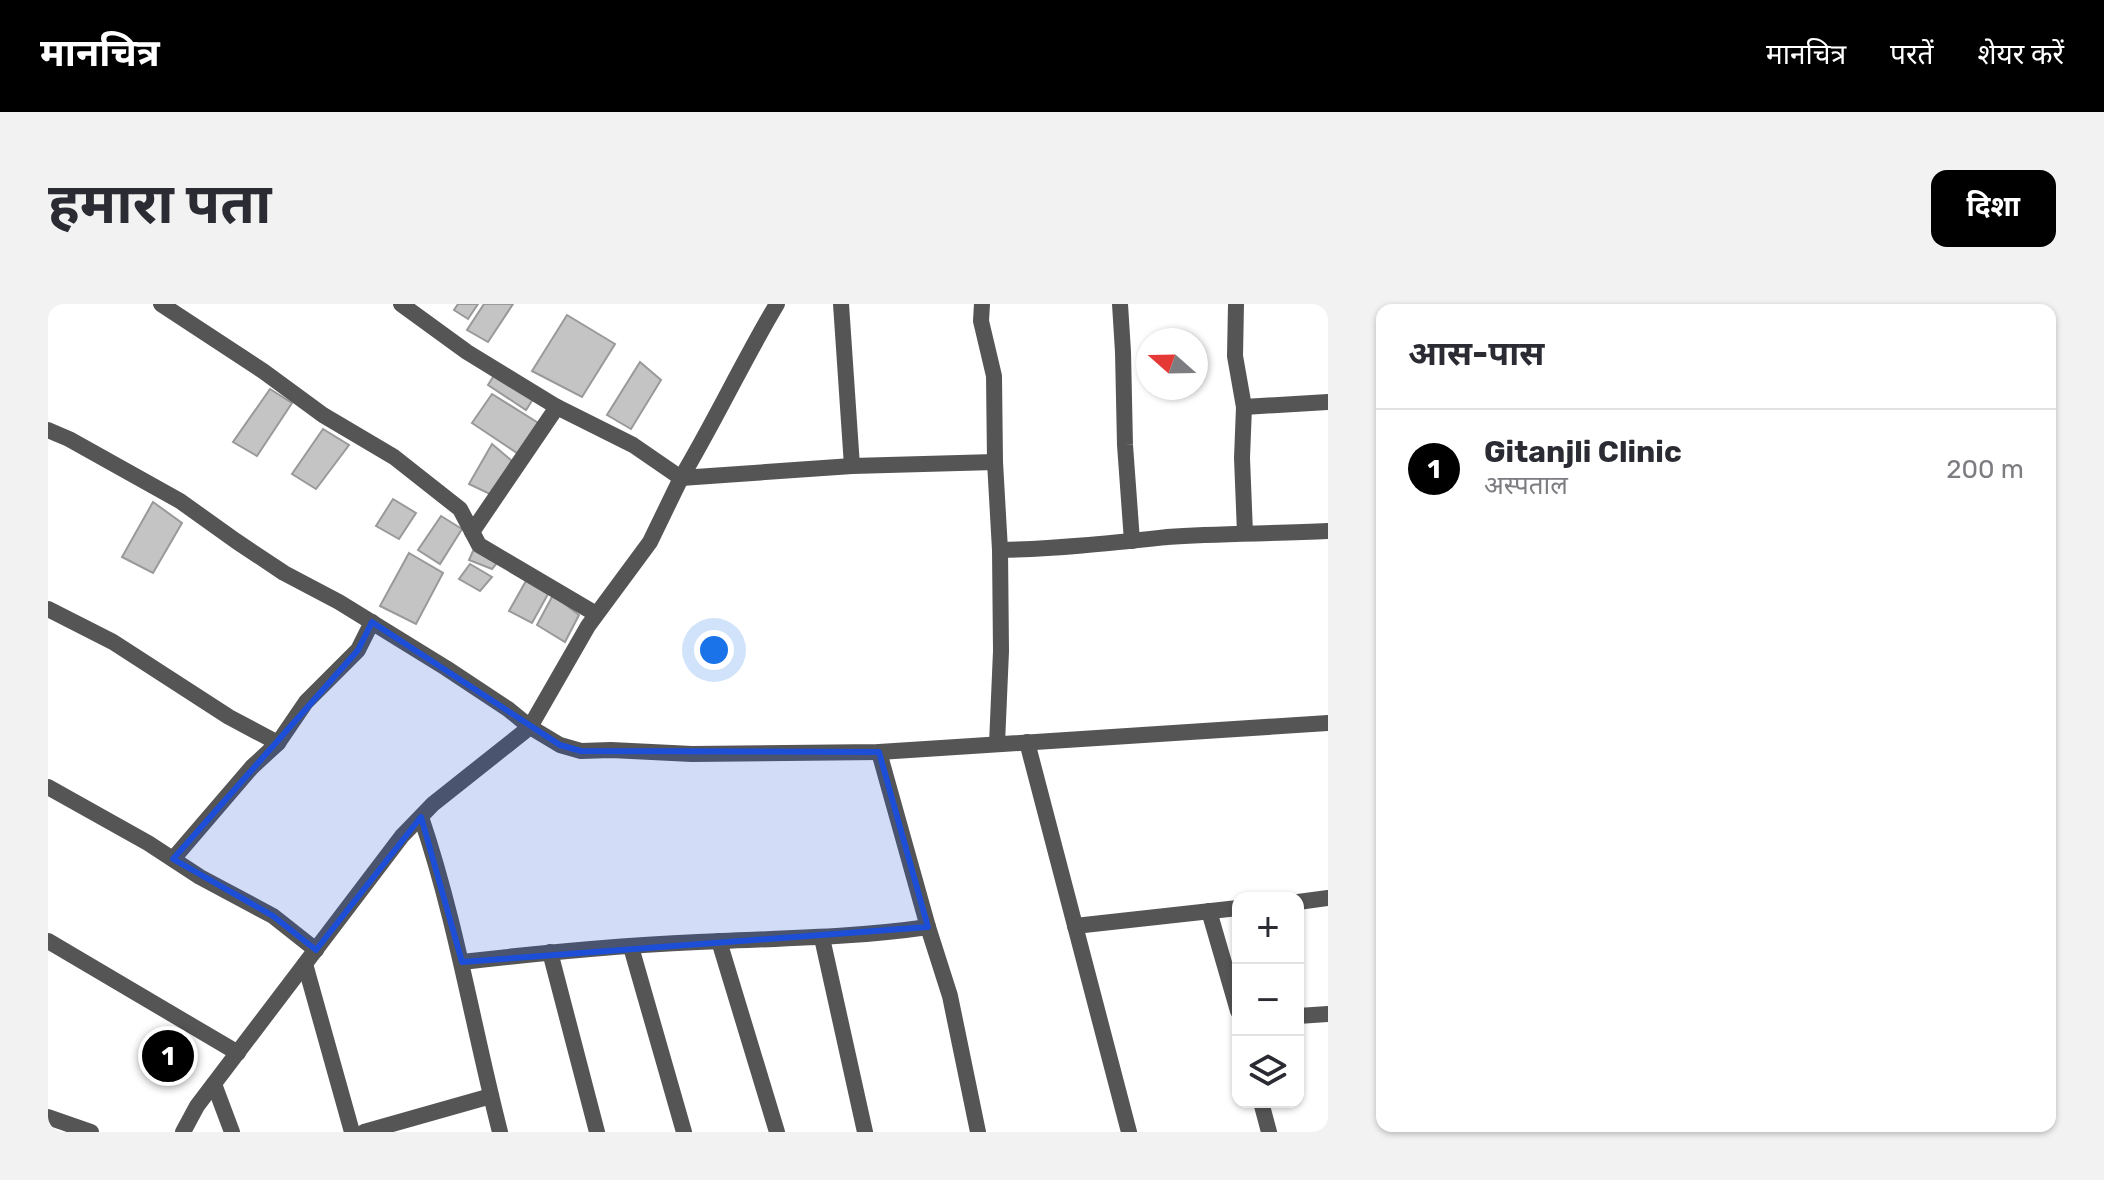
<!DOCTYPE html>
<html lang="hi">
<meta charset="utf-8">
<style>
:root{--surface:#fff;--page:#f2f2f3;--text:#2b2b33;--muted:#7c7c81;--line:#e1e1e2;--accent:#000}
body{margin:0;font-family:Rubik,"Noto Sans Devanagari",sans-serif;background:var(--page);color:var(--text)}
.controls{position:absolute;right:24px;bottom:24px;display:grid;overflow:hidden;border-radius:16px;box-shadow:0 2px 6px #0004}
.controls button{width:72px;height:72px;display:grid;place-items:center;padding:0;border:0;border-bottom:2px solid var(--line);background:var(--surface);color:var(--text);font:40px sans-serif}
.compass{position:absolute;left:1088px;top:24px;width:72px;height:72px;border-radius:50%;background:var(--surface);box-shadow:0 2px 6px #0004;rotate:290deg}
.you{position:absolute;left:666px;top:346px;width:28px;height:28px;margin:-20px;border:6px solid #fff;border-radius:50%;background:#1a73e8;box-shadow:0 0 0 12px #1a73e833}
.badge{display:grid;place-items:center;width:52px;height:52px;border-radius:50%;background:var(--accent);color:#fff;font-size:26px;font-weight:700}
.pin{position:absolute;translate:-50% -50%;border:4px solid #fff;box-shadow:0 2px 8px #0006}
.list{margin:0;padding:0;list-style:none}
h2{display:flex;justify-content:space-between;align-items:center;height:104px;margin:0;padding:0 32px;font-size:34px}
h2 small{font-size:26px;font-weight:400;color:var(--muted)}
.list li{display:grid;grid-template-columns:52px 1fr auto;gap:24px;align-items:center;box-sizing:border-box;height:120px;padding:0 32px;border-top:2px solid var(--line)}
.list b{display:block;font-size:30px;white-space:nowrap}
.list p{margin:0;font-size:26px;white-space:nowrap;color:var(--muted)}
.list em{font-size:26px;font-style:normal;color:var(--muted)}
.icon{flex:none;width:44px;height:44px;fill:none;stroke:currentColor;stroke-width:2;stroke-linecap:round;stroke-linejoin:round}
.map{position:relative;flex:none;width:1280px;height:828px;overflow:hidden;border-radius:16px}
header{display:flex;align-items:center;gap:48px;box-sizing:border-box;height:112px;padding:0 40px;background:var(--accent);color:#fff}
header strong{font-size:38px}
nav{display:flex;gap:44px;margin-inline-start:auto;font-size:28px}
.intro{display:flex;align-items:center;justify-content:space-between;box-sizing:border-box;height:192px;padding:0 48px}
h1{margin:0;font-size:56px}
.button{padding:20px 36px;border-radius:16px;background:var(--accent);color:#fff;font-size:28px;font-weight:700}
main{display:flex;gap:48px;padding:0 48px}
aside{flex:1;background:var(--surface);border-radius:16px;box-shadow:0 2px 6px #0004}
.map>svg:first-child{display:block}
.building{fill:#c4c4c4;stroke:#999;stroke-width:2}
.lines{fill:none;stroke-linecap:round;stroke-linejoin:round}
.minor{stroke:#555;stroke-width:16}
.tertiary{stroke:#555;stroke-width:16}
.marked{fill:#1d4ed8;fill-opacity:0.2;stroke:#1d4ed8;stroke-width:6;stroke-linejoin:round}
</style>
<header>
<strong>मानचित्र</strong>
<nav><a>मानचित्र</a><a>परतें</a><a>शेयर करें</a></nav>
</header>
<div class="intro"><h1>हमारा पता</h1><a class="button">दिशा</a></div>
<main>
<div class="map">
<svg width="1280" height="828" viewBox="0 0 1280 828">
<rect width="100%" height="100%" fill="#fff"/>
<!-- building -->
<g class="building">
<path d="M410,0H430L420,15L406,6Z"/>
<path d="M436,0H465L440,38L419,26Z"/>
<path d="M519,11L567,40L534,93L484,67Z"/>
<path d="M592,58L613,76L583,125L559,111Z"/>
<path d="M447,70L485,95L478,106L440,81Z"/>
<path d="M222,85L244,99L209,152L185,138Z"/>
<path d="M444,90L492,120L472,151L424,119Z"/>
<path d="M275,125L301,141L268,185L244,170Z"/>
<path d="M444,140L464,157L444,191L421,180Z"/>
<path d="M345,195L368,209L351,235L328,222Z"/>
<path d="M105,198L134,219L105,269L74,253Z"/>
<path d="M393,212L414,225L392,260L370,246Z"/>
<path d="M426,245L449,259L444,265L421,256Z"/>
<path d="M361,249L395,269L368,320L332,302Z"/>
<path d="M422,260L444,273L432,287L411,275Z"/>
<path d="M478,277L500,290L484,319L461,307Z"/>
<path d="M505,291L531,311L517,338L489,321Z"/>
<path d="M120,723L140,734L118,773L98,762Z"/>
</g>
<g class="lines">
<!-- minor -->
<g class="minor">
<path d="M113,0L215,67L275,111L346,153L412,205L431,241L548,310"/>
<path d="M793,0L804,162"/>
<path d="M934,0L933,17L946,72L947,158L952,246L953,347L949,440"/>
<path d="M1072,0L1075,48L1077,141L1084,237"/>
<path d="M1188,0L1187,52L1196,103L1194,154L1197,229"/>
<path d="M1196,103L1280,98"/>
<path d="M0,126L21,135L132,197L188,237L236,269L291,298L398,364L460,405L482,423L540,322L602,238L633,174L585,141L509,103L419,48L353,0"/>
<path d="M633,174L804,162L947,158"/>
<path d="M633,174C667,117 695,57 729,0"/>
<path d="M424,228L509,103"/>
<path d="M952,246C1008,245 1063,239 1119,233C1173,229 1226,230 1280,227"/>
<path d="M0,305L65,338L181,413L230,439L204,463L125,555"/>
<path d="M979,438L1081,828"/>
<path d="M230,439L258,398L310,346L324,318"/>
<path d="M831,448L880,623L902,692L930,828"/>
<path d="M0,483L100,539L152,573L225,612L268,646"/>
<path d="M373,513C408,616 425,723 452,828"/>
<path d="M1250,598L1280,594"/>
<path d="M1161,607L1190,707"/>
<path d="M1027,622L1190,604"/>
<path d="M774,634L817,828"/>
<path d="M0,637L190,749"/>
<path d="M671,637L729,828"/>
<path d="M583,643L636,828"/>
<path d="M502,648L549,828"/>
<path d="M414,658C500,648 587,640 674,637C743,634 811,633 880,623"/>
<path d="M257,660L304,828"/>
<path d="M1250,712L1280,710"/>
<path d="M166,780L184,828"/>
<path d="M1213,798L1221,828"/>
<path d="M0,813L43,828"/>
<path d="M316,828L443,792"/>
</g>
<!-- tertiary -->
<path class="tertiary" d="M135,828L149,802L354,532L385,500L482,423L512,441L533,447L563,446L644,450L831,448L1280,419"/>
</g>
<!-- marked area -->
<path class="marked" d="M324,318L512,441L533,447L831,448L880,623L414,658L373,513L268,646L225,612L125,555L310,346Z"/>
</svg>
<div class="controls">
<button>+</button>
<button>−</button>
<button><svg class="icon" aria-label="layers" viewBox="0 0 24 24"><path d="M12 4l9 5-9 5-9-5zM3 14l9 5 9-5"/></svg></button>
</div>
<svg class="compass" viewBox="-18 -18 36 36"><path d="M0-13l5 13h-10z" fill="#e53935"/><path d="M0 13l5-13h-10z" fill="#7c7c81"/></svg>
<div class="you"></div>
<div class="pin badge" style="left:120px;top:752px">1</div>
</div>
<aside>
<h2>आस-पास<small></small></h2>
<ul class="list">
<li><span class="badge">1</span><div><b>Gitanjli Clinic</b><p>अस्पताल</p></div><em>200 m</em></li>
</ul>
</aside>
</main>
